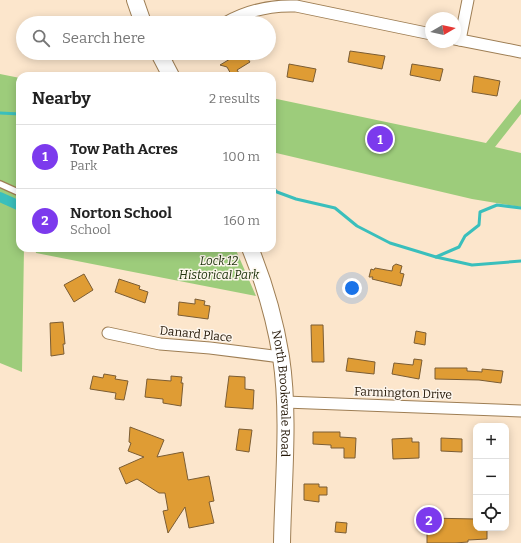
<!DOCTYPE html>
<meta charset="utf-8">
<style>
:root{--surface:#fff;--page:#f2f2f2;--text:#222;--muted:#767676;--line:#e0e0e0;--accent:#7c3aed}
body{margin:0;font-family:Bitter,serif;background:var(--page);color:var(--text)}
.controls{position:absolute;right:12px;bottom:12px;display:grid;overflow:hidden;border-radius:8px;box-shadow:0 2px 10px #0003}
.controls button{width:36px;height:36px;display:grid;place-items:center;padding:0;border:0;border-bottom:1px solid var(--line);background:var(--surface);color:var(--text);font:20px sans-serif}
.compass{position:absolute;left:425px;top:12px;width:36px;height:36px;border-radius:50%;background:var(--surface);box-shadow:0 2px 10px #0003;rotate:81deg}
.you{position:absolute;left:352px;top:288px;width:14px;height:14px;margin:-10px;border:3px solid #fff;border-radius:50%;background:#1a73e8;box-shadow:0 0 0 6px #1a73e833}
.badge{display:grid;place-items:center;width:26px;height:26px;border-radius:50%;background:var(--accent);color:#fff;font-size:13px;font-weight:700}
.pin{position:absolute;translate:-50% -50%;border:2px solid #fff;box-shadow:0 1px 4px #0006}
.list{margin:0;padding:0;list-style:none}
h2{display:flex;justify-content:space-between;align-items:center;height:52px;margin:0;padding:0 16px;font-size:17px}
h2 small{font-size:13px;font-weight:400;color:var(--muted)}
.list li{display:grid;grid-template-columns:26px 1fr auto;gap:12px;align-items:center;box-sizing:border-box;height:64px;padding:0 16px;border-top:1px solid var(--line)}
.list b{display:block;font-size:15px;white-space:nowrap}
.list p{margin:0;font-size:13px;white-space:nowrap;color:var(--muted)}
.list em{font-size:13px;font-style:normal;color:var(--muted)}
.icon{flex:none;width:22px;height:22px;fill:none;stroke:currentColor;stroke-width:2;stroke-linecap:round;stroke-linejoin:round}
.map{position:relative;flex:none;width:521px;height:543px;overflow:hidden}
.search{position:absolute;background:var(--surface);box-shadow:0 2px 10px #0003;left:16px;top:16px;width:260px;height:44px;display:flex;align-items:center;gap:10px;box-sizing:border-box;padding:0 14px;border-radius:22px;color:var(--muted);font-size:15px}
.panel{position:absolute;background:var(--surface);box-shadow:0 2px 10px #0003;left:16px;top:72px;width:260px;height:180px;border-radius:12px}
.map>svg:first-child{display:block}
.green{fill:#9dcc7b}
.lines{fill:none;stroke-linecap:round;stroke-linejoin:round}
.stream{stroke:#3abfbc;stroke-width:3}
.canal{stroke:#3abfbc;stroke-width:10}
.building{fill:#df9c34;stroke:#7b5d34}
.lane-casing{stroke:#9e7e54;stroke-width:8}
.street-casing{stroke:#9e7e54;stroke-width:13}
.secondary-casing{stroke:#9e7e54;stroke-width:18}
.lane{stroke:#fff;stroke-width:5.5}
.street{stroke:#fff;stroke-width:11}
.secondary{stroke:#fff;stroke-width:16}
.labels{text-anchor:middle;stroke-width:3;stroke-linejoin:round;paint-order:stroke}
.park-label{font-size:12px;font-style:italic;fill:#20350e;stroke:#fdf6ed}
.street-label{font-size:12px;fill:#231606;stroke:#fdf6ed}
</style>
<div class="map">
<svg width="521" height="543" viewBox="0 0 521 543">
<rect width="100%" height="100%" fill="#fce6cc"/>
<!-- green -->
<g class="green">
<path d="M0,74L20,78V248H24L22,372L0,363Z"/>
<path d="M272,98L486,143L521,99V114L495,147L521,153V207L472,199L272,152Z"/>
<path d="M35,248H235L256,296L36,253Z"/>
</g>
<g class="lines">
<!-- stream -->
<g class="stream">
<path d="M0,113L20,114"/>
<path d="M272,187L277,192L296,199L335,208L357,226L390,243L436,257L472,265L521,261"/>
<path d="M436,257L459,247L465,236L479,225L480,212L497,205L521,208"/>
</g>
<!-- canal -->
<path class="canal" d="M0,197L20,206"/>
</g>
<!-- building -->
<g class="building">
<path d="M350,51L385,56L382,69L348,62Z"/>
<path d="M240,53H244L250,62L237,70L241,76H232L227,67L220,65Z"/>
<path d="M289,64L316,69L313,82L287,77Z"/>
<path d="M412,64L443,69L440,81L410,75Z"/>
<path d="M474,76L500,81L497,96L472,92Z"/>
<path d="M396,264L402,266L400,273L404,274L401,286L372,279L373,277H369L371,269L374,270L375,268L392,271L393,266Z"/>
<path d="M84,274L93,290L74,302L64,285Z"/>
<path d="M119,279L140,286L139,289L148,292L145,303L115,292Z"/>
<path d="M195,299L205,301L204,305L210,306L208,319L178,315L179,302L195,304Z"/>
<path d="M63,322L65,344H63L64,354L51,356L50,323Z"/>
<path d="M311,325H323L324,362H312Z"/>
<path d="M416,331L426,333L425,345L414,343Z"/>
<path d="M348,358L375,362L374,374L346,371Z"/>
<path d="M414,359L422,360L419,379L392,374L394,363L413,365Z"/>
<path d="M435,368H467V371L482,372V369L503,371L501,383L479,380L435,379Z"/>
<path d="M104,374L116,376L115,379L128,381L124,400L115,399L116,393L90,389L93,376L103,378Z"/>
<path d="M171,376L182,377L181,383H183L181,406L163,403V399L145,397L147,379L171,381Z"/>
<path d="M229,376L245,377V389L254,390L253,409L225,407Z"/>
<path d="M130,427L164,440L157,457L183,452L188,480L209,476L214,501L209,502L214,523L189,528L185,507L168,533L163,511L168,510L165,493H159L137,479L126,484L119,468L144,457L128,451L131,443L129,442Z"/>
<path d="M239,429L252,430L249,452L236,450Z"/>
<path d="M313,432H340V437L356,438L355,458H344V448H331V445L313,444Z"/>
<path d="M412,438V442H419V458L393,459L392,439Z"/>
<path d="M441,438L462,439V452L441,451Z"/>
<path d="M304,484H319V487H327V495H319V502L304,500Z"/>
<path d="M427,518L476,519V528H487V539L468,540V542L455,543H427Z"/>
<path d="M336,522L347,523L346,533L335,532Z"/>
</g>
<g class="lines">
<defs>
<path id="lane" d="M0,184L20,193"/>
<g id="street">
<path d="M225,23C248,10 270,5 296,6L431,34"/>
<path d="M455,39L521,52"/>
<path d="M460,40L468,0"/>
<path d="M162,59L173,53"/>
<path d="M108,333L160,344L210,348L281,357"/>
<path d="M285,402L521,411"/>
</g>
<g id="secondary">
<path d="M135,0L143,23"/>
<path d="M159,53L171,76"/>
<path id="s1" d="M250,248C264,282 275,320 281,357C290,416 283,483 282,543"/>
</g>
</defs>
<!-- lane casing -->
<use href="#lane" class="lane-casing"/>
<!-- street casing -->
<use href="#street" class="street-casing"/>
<!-- secondary casing -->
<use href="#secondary" class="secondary-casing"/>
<!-- lane -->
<use href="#lane" class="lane"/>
<!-- street -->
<use href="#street" class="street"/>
<!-- secondary -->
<use href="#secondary" class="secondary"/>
</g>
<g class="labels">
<!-- park labels -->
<g class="park-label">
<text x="219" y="265">Lock 12<tspan x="219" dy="14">Historical Park</tspan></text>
</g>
<!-- street labels -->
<g class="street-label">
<text transform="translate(196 334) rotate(6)" y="4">Danard Place</text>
<text transform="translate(403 393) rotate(2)" y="4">Farmington Drive</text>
<text dy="4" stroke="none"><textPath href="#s1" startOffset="150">North Brooksvale Road</textPath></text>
</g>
</g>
</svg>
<div class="controls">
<button>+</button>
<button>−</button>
<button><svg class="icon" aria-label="locate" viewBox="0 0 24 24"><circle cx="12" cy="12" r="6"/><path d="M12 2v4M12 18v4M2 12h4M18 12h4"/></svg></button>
</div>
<svg class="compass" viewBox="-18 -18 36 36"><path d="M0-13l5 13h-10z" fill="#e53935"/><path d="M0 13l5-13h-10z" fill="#767676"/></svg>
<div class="you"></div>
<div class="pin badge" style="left:380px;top:139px">1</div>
<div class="pin badge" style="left:429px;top:520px">2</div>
<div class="search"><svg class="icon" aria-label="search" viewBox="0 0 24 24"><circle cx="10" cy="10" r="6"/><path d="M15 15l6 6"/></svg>Search here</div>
<section class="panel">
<h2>Nearby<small>2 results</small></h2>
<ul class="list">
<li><span class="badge">1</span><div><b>Tow Path Acres</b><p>Park</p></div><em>100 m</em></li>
<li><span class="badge">2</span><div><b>Norton School</b><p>School</p></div><em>160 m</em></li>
</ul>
</section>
</div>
